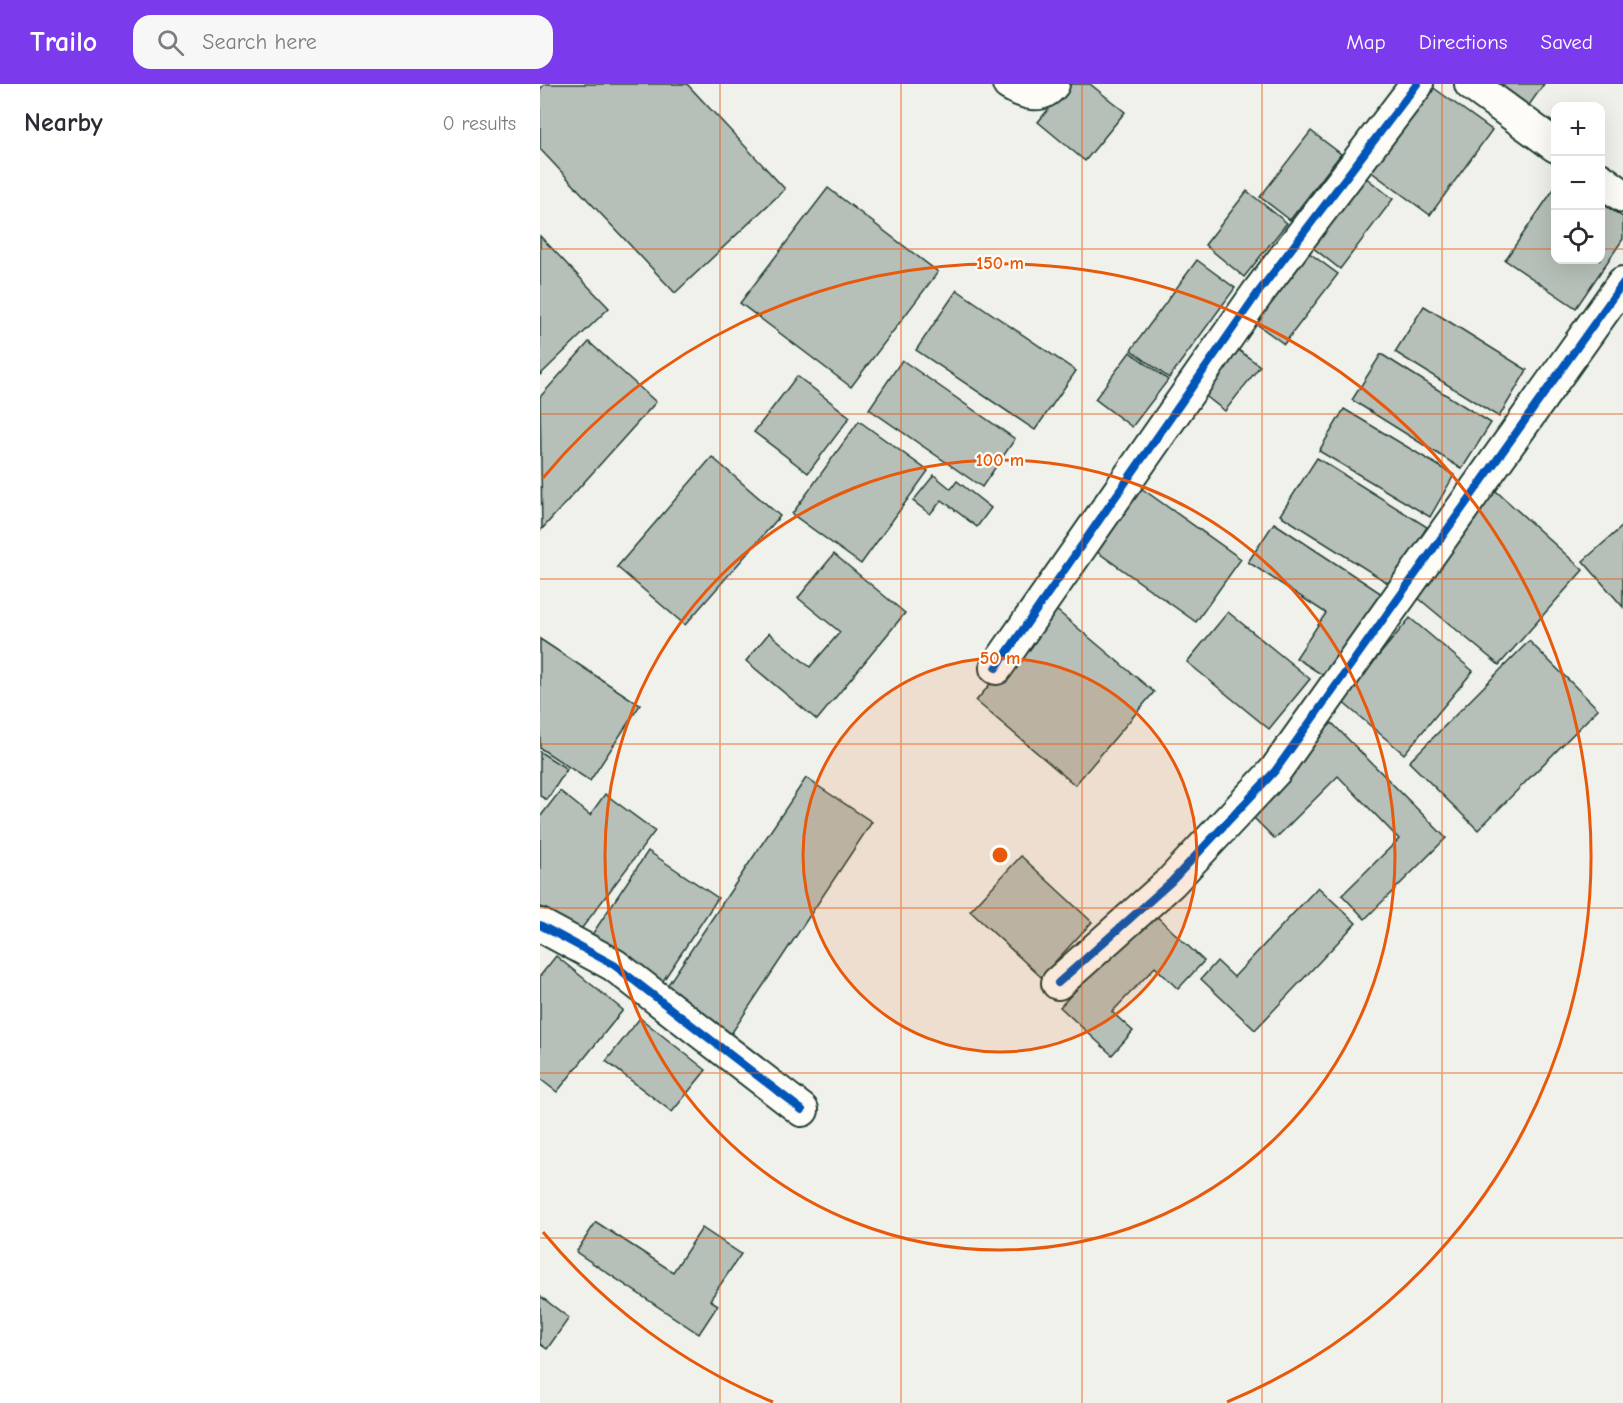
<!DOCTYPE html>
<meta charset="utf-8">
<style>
:root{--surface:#fff;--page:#f7f7f7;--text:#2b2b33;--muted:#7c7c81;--line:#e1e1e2;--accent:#7c3aed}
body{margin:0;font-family:"Comic Neue",sans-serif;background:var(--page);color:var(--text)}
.controls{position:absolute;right:18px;top:18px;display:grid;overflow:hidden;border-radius:12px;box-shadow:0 6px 24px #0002}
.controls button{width:54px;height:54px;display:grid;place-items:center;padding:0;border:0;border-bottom:2px solid var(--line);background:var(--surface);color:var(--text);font:30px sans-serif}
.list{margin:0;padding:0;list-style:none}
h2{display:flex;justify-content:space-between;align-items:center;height:78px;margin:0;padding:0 24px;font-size:26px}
h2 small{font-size:20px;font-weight:400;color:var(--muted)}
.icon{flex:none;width:33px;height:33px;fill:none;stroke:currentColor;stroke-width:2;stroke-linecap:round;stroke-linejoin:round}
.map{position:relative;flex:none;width:1083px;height:1319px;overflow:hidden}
header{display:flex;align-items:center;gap:36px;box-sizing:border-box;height:84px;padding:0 30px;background:var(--accent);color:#fff}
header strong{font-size:28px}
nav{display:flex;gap:33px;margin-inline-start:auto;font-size:21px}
.search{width:420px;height:54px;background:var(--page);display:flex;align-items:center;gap:15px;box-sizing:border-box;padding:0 21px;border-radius:18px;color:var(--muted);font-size:22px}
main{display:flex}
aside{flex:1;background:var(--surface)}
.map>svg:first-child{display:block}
.building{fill:#b6bfb8;stroke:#1f3d34;stroke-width:1.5}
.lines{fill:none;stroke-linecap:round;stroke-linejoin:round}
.minor-casing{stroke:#1f3d34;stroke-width:36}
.minor{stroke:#fdfcf7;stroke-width:32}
.cycleway-casing{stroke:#fdfcf7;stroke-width:11}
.cycleway{stroke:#0057b8;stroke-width:8}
.grid{fill:none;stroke:#e8590c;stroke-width:1.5;stroke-opacity:0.55}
.ring{fill:none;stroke:#e8590c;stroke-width:3}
.centre{fill:#e8590c;stroke:#fdfcf7;stroke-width:3}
.ring-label{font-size:18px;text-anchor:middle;font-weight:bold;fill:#e8590c;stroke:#fdfcf7;stroke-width:4.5;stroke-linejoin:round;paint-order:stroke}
</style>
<header>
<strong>Trailo</strong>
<div class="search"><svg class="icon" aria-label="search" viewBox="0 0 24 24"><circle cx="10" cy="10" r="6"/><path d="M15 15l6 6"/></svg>Search here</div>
<nav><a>Map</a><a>Directions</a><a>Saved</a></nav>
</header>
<main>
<aside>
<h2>Nearby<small>0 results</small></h2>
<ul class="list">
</ul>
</aside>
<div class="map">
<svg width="1083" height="1319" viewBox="0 0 1083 1319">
<rect width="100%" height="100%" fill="#f0f1eb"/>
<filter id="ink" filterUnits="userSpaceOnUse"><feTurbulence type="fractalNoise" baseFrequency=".0167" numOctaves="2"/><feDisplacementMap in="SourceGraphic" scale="12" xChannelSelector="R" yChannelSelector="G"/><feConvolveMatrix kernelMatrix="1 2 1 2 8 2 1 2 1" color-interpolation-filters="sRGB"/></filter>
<g filter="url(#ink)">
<!-- building -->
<g class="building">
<path d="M5,0H147L245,105L135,209L0,65V5Z"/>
<path d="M529,0H550L585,28L545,77L498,38Z"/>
<path d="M953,0H1004L987,24Z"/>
<path d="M891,2L952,46L890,131L830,87Z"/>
<path d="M771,47L801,70L750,136L720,113Z"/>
<path d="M825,93L853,115L800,185L772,163Z"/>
<path d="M1016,102V176H1060V118L1083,133V155L1036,224L965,176Z"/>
<path d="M288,104L398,188L311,303L200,219Z"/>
<path d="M707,107L747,139L704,193L665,161Z"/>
<path d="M0,152L69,224L0,291Z"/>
<path d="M768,168L798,190L744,260L714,238Z"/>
<path d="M657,176L695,204L629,294L591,266Z"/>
<path d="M417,206L536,287L495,346L376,266Z"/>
<path d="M884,222L987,286L959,333L855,268Z"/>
<path d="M49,258L116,318L2,445L0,313Z"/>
<path d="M697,265L720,282L685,327L663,310Z"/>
<path d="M590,268L628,296L592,343L555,315Z"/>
<path d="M841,270L951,339L922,385L812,316Z"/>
<path d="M362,276L475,355L442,403L329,325Z"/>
<path d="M257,292L310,333L268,389L214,348Z"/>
<path d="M804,325L914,391L890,433L779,367Z"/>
<path d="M319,337L388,387L321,480L252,430Z"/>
<path d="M172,373L240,432L145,541L77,483Z"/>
<path d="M777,374L887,443L851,501L740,431Z"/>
<path d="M394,391L411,405L417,397L451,424L437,443L402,416L390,430L373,417Z"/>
<path d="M601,404L701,475L656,538L556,467Z"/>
<path d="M956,407L1043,486L959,581L872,509Z"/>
<path d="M734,439L842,510L787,594L756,574L786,529L708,478Z"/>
<path d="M1083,442V523L1043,477Z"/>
<path d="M294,470L365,529L277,636L206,577L229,549L270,583L300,548L258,514Z"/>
<path d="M514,524L614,608L535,701L436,617Z"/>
<path d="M688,528L770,595L729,645L647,578Z"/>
<path d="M870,534L933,587L864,670L801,617Z"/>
<path d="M0,555L100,621L50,697L0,664Z"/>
<path d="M989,557L1058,625L938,746L869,678Z"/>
<path d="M792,639L906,754L825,835L802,811L859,755L798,692L735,755L705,725Z"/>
<path d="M0,668L27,685L7,716L0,712Z"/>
<path d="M266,694L332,738L191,950L125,905Z"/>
<path d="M20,707L50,731L65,710L115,747L36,852L0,825V733Z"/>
<path d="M108,767L178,814L119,903L49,855Z"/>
<path d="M481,772L552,838L501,893L430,827Z"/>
<path d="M778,803L816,839L715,946L661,895L677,877L694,893Z"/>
<path d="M610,826L664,877L638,905L615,883L572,928L593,947L572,971L520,923Z"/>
<path d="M16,872L83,926L17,1008L0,995V892Z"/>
<path d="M100,934L166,986L132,1028L66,977Z"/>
<path d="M56,1138L133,1188L162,1144L201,1170L170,1216L178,1221L159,1250L36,1168Z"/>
<path d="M0,1212L29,1234L7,1265L0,1260Z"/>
</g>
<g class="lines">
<defs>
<g id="minor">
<path d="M469,0C484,9 501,15 513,0"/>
<path d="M931,0L1016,62"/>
<path d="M1060,95L1083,112"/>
<path d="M456,584L717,210L877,0"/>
<path d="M0,841L74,881L262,1026"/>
<path d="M518,899L631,798L735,687L1083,199"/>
</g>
</defs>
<!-- minor casing -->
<use href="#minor" class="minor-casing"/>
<!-- minor -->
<use href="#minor" class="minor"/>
<defs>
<g id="cycleway">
<path d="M456,584L717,210L877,0"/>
<path d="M0,841L74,881L262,1026"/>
<path d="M518,899L631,798L735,687L1083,199"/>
</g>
</defs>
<!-- cycleway casing -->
<use href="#cycleway" class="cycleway-casing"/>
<!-- cycleway -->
<use href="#cycleway" class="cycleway"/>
</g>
</g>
<!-- grid -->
<path class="grid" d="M180,0V1319M361,0V1319M542,0V1319M722,0V1319M902,0V1319M0,165H1016M1060,165H1083M0,330H1083M0,495H1083M0,660H1083M0,824H1083M0,989H1083M0,1154H1083"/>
<!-- distance rings -->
<circle cx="460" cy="771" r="197" fill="#e8590c" fill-opacity=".12"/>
<g class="ring">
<circle cx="460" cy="771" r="197"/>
<circle cx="460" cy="771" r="395"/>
<path d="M233 1318A592 592 0 0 1 3 1148M3 394A592 592 0 1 1 687 1318"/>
</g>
<circle cx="460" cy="771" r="9" class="centre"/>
<g class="ring-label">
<text x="460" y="185">150 m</text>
<text x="460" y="382">100 m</text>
<text x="460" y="580">50 m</text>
</g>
</svg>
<div class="controls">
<button>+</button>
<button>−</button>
<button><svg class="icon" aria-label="locate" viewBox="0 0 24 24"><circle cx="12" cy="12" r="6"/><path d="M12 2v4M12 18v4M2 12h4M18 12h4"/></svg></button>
</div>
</div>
</main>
